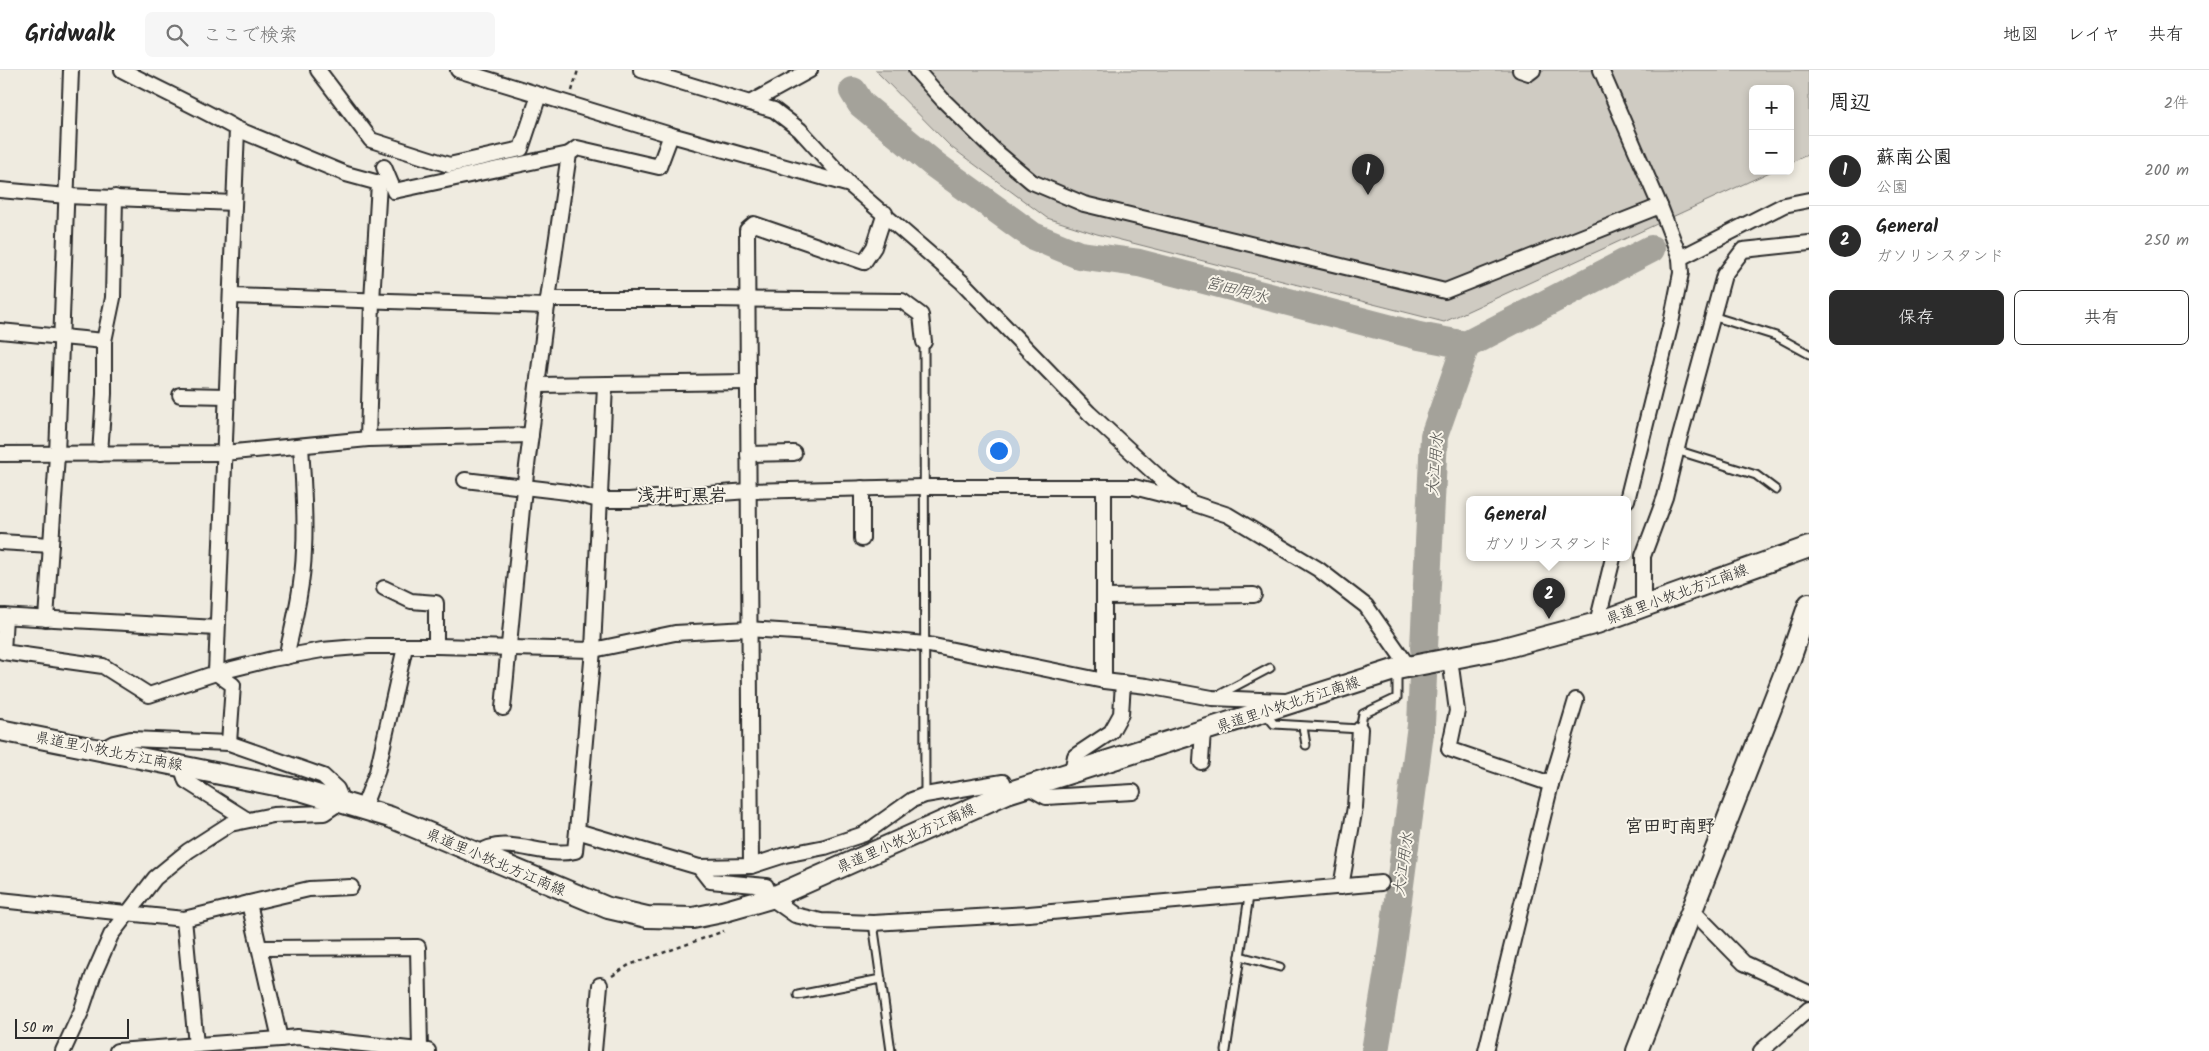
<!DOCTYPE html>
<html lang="ja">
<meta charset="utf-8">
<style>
:root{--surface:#fff;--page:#f6f6f6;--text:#222;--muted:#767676;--line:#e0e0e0;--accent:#2b2b2b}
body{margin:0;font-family:Kalam,"Klee One",sans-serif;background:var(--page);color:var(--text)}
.controls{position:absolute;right:15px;top:15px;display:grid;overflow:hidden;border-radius:8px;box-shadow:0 2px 8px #0003}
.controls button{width:45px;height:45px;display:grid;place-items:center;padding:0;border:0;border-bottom:1px solid var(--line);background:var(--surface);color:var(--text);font:25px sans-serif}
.scale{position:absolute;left:15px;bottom:12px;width:114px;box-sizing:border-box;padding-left:5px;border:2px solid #2b2b2b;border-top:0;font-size:14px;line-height:18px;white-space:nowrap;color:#2b2b2b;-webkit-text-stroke:4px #f7f3e8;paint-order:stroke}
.you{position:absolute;left:998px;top:380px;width:18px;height:18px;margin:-12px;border:4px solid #fff;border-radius:50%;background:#1a73e8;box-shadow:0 0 0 8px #1a73e833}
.badge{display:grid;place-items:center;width:32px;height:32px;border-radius:50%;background:var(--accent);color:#fff;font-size:16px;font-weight:700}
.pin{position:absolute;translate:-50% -41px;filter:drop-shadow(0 1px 2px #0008)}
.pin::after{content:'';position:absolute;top:26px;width:18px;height:15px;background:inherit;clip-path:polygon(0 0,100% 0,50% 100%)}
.popup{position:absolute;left:1466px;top:426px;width:165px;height:65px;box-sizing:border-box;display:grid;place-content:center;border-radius:8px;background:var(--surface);filter:drop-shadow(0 1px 4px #0005);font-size:16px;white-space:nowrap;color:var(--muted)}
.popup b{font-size:19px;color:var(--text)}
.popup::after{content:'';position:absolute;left:50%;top:100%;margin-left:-10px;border:10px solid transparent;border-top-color:var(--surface)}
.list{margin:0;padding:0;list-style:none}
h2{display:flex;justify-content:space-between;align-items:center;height:65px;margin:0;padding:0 20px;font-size:21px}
h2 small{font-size:16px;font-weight:400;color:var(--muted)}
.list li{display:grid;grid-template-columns:32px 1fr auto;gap:15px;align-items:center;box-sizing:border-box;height:70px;padding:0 20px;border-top:1px solid var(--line)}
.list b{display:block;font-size:19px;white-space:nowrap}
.list p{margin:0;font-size:16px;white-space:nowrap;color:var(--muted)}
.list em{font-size:16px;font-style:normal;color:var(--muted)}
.actions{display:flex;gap:10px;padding:15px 20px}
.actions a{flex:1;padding:11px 0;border:1px solid var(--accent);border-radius:8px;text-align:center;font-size:18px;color:var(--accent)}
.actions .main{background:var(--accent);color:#fff}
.icon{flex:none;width:28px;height:28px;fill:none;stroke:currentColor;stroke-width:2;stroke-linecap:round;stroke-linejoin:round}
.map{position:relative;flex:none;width:1809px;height:981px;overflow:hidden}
header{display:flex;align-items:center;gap:30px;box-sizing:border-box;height:70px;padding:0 25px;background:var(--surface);border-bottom:1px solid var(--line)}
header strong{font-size:24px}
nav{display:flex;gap:28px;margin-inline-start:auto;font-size:18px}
.search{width:350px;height:45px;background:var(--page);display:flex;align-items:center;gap:12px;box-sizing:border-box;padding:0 18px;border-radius:8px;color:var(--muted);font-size:19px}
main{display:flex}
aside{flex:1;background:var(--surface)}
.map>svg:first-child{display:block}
.green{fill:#cfcbc2;stroke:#7d7b76}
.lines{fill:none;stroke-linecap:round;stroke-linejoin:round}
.river{stroke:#a4a29a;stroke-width:28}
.service-casing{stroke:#2b2b2b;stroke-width:11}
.minor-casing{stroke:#2b2b2b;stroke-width:18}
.secondary-casing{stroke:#2b2b2b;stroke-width:24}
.path{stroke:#2b2b2b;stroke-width:2.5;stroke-dasharray:4 4;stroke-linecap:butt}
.service{stroke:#f7f3e8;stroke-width:7}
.minor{stroke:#f7f3e8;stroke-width:14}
.secondary{stroke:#f7f3e8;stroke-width:20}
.labels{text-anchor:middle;stroke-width:4;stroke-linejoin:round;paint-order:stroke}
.street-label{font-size:15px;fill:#2b2b2b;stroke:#f7f3e8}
.water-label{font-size:16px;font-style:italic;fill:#555552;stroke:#f7f3e8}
.quarter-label{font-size:18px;font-weight:bold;fill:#2b2b2b;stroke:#f7f3e8}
</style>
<header>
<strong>Gridwalk</strong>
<div class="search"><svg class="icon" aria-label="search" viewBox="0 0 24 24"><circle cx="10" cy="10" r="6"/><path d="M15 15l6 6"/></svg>ここで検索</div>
<nav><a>地図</a><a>レイヤ</a><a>共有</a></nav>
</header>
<main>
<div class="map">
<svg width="1809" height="981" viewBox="0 0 1809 981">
<rect width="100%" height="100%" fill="#efebe0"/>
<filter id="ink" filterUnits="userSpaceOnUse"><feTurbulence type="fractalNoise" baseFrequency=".02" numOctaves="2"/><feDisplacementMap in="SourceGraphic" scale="10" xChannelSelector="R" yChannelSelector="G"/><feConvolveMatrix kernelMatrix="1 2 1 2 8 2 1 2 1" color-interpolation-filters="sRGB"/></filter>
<g filter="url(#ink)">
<!-- green -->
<path class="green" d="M875,0H1809V84L1790,93V19H1753V101H1772L1444,252L1097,164L1047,148L951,77Z"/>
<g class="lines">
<!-- river -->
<g class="river">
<path d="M853,21L861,34L935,95L1033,166L1079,185L1139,193L1419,266L1466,275L1651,179"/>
<path d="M1424,578L1434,366L1466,275"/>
<path d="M1375,981L1391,883L1421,655L1423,606"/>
</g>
<defs>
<g id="service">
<path d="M1712,246L1776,266L1809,284"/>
<path d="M924,272L925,725"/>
<path d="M1676,380L1756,405L1776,420"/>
<path d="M1217,626L1270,598"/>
<path d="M1265,643L1274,654L1360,659L1363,644L1397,628V602"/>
<path d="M1303,657L1306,675"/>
<path d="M873,853L891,981"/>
<path d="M1240,886L1280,897"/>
<path d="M798,925L881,909"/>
<path d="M1226,981L1249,826"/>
</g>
<g id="minor">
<path d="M122,0C160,20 200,38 237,59L216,603L233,615L229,673"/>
<path d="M318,0L371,70L449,95L521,79L539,25"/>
<path d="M458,0L671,65L850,115"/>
<path d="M641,0L750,33L810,0"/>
<path d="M916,0L942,29L994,80L1032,112L1084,134L1445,221L1660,136"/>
<path d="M1520,0L1529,3L1533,0"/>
<path d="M1601,0L1660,136L1680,188L1681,203L1671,253L1627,430"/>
<path d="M750,33L774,40L800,60L850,115L962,212L1089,343L1164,412L1192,433L1228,445L1318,499L1366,536L1408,596"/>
<path d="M237,59L346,104L379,113L372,231L368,369"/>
<path d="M384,97L394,121L569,84"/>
<path d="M0,120L67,126L234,133"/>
<path d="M1680,188L1784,135L1809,130"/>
<path d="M231,226L547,236"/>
<path d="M548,229H708L902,231L921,245L924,272"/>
<path d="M0,261L104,271"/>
<path d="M538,315L748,312"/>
<path d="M605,315L593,580L577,761L699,797L710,811L766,816L771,828L795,845L821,851L873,853L1029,844L1381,813"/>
<path d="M180,325L227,326"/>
<path d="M0,384L224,383L368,369L531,365"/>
<path d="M100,384L104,324V271L113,228L115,127"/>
<path d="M748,384L794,383"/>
<path d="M465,410L567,422L599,430H629L748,421L923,417H1104V611"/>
<path d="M1104,417H1134L1184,430"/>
<path d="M862,418V469"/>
<path d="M0,472L51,475"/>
<path d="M384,518L411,531L436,533V576"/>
<path d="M1105,527L1254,525"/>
<path d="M1643,537V486L1665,427L1679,370L1724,205L1743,180L1809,173"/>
<path d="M0,546L217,558"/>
<path d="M5,546L3,582L103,596L149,625L216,603L272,589L322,580L369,576H436L593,580L675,563L748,559L826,564L924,574L1104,611L1147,616L1212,628L1285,631"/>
<path d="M46,549L57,385L71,0"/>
<path d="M1597,553L1613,488"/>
<path d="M286,587C294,552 303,516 304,480C306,445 303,410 301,376"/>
<path d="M1450,589L1457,641L1449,679L1551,714"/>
<path d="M503,638L523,428L547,236L569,84L577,78L659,97L671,65"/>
<path d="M1201,692L1203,660"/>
<path d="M181,695L186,711L246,749"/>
<path d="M1072,702L1075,686L1111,662L1121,644L1123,613"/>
<path d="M1028,717L1046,727L1133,722"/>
<path d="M363,738L377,702L405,577"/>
<path d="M477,784C506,763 543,789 575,781L577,761"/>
<path d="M751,796L785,785L825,777L864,764L912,730L925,725L1003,712L1007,723"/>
<path d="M699,797L751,796L747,160L754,154L864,192L874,177L885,143"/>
<path d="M1341,817L1355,737L1360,659"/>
<path d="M0,830L184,849L249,833L280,969L297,967L428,981"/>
<path d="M249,833L309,819L351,817"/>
<path d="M1691,839L1744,893L1809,923"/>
<path d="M184,849L196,975"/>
<path d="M261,878L418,877L420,980"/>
<path d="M63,981L81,942L93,906L111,865L155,808L188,781L230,754L273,745L324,743L342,731L337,719L323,706L229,673L131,669L114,673L101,680"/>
<path d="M117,981L280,969"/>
<path d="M594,981L600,915"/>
<path d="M1486,981L1551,714L1576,630"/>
<path d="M1761,981L1809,939"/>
</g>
<g id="secondary">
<path d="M0,660L300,720L390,747L608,838L647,847L693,848L722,842L771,828L1007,723L1397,599L1500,579L1597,553L1809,477"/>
<path d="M1637,981L1789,592L1809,534"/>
</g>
</defs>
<!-- service casing -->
<use href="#service" class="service-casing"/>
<!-- minor casing -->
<use href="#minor" class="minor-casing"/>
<!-- secondary casing -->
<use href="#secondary" class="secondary-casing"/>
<!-- path -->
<g class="path">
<path d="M572,21L578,0"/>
<path d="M612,906L629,895L724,861"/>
</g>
<!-- service -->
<use href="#service" class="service"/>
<!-- minor -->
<use href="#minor" class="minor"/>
<!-- secondary -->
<use href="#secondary" class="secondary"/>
</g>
</g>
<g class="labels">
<!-- street labels -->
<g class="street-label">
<text transform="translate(1677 524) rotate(-20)" y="5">県道里小牧北方江南線</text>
<text transform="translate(1288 634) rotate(-18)" y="5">県道里小牧北方江南線</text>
<text transform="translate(109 681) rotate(11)" y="5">県道里小牧北方江南線</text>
<text transform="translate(906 768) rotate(-24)" y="5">県道里小牧北方江南線</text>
<text transform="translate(496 792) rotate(23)" y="5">県道里小牧北方江南線</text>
</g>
<!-- water labels -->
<g class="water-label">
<text transform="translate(1237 219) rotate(15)" y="6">宮田用水</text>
<text transform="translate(1434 394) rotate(-85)" y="6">大江用水</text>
<text transform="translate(1402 794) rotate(-82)" y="6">大江用水</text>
</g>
<!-- quarter labels -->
<g class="quarter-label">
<text x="682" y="431">浅井町黒岩</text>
<text x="1670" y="762">宮田町南野</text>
</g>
</g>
</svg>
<div class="controls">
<button>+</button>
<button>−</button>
</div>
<div class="scale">50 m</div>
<div class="you"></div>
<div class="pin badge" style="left:1368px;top:125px">1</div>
<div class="pin badge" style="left:1549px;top:549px">2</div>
<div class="popup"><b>General</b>ガソリンスタンド</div>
</div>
<aside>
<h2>周辺<small>2件</small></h2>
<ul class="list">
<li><span class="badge">1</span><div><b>蘇南公園</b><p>公園</p></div><em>200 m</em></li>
<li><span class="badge">2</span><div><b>General</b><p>ガソリンスタンド</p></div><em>250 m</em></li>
</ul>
<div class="actions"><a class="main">保存</a><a>共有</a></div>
</aside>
</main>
